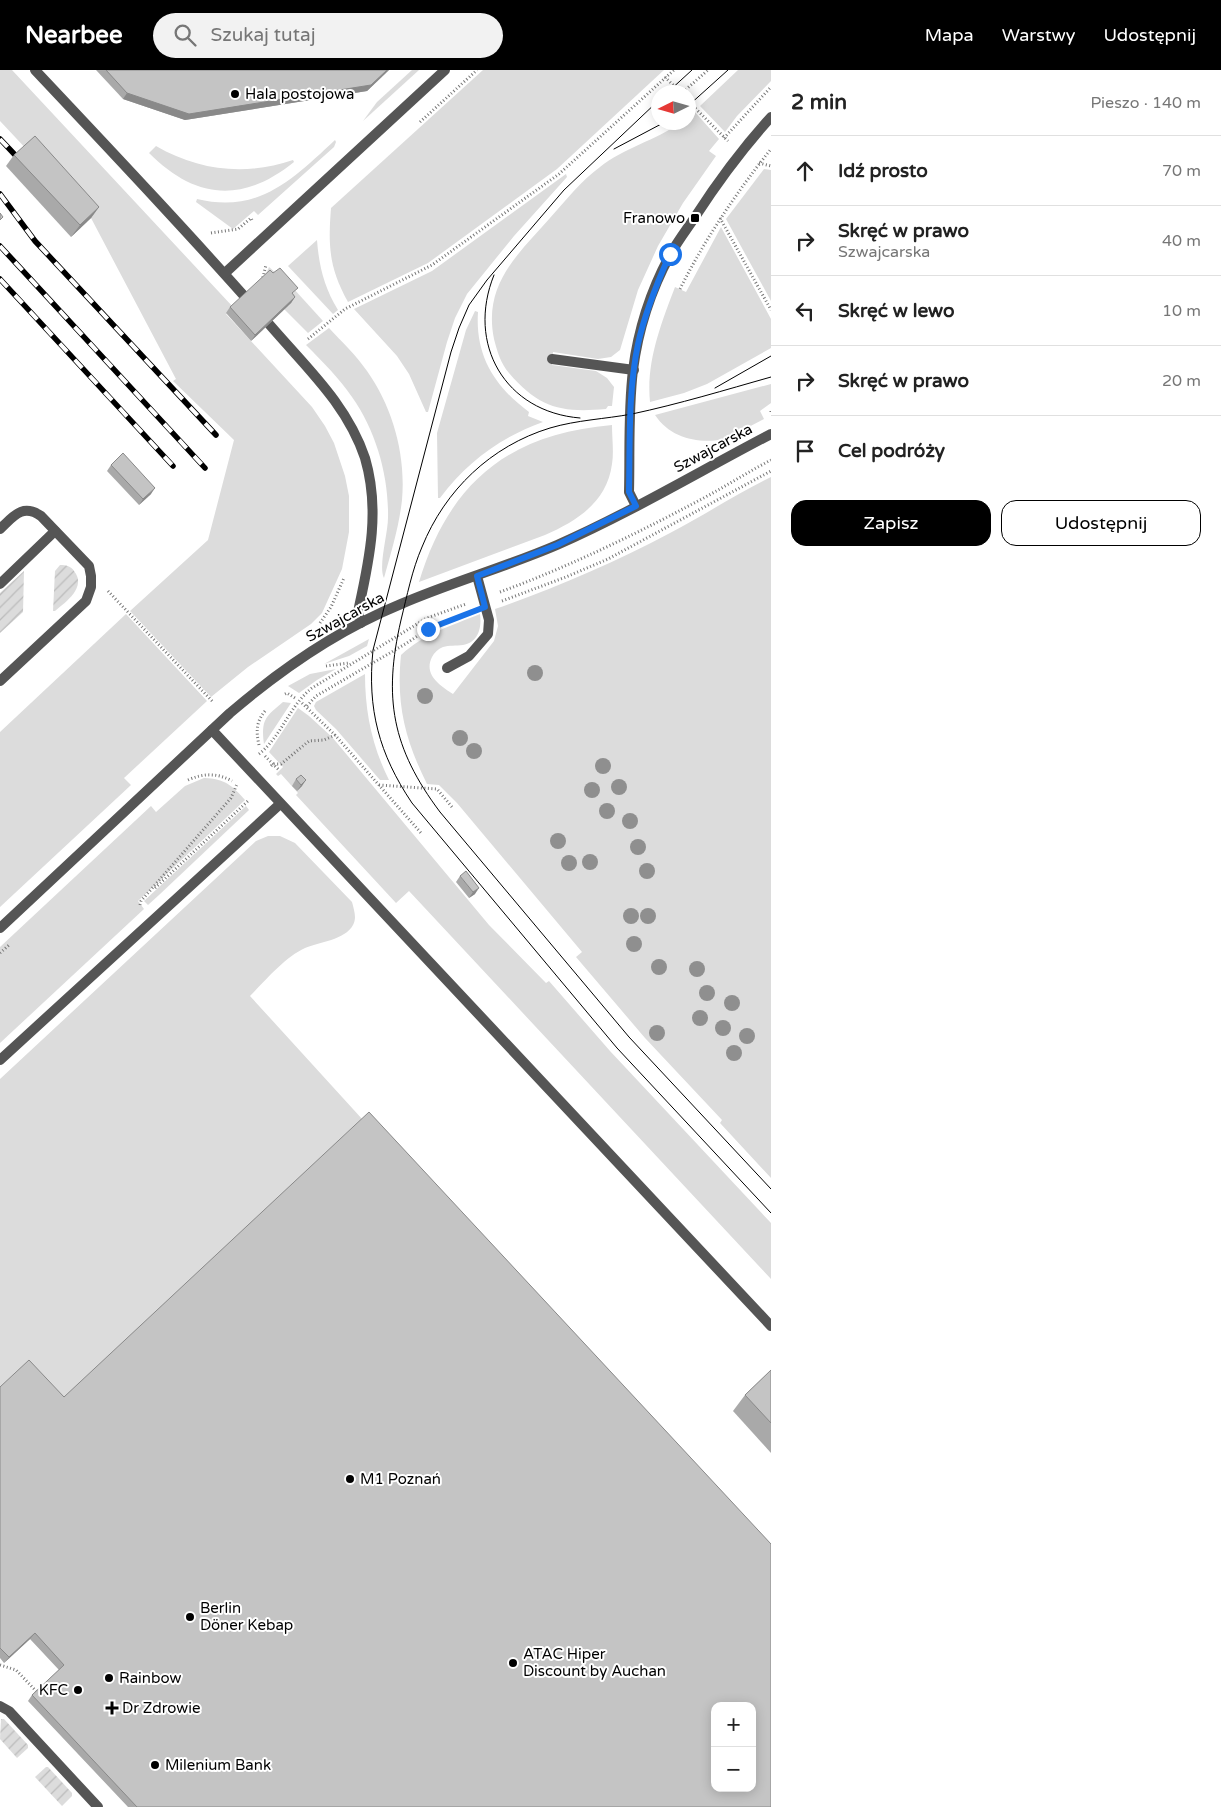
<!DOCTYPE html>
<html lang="pl">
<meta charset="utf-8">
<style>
:root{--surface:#fff;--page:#f2f2f2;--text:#222;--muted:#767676;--line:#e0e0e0;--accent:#000}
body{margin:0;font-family:"Varela Round",sans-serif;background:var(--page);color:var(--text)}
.controls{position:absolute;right:15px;bottom:15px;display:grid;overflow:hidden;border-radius:10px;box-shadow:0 2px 12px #0003}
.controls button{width:45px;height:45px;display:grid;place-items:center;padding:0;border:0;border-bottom:1px solid var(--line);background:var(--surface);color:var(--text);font:25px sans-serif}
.compass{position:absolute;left:651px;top:15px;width:45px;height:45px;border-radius:50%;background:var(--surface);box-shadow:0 2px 12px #0003;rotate:265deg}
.stop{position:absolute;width:15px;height:15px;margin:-11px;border:4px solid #1a73e8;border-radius:50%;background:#fff}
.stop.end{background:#1a73e8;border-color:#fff;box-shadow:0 1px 5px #0008}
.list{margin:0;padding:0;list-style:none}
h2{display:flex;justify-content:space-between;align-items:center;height:65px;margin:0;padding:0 20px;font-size:21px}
h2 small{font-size:16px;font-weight:400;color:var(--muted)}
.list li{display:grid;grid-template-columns:32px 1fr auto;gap:15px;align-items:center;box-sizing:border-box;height:70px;padding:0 20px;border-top:1px solid var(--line)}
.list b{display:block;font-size:19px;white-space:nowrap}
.list p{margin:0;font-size:16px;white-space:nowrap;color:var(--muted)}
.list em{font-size:16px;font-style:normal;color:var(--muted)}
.actions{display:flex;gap:10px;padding:15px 20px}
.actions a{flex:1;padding:11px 0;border:1px solid var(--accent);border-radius:15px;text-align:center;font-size:18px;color:var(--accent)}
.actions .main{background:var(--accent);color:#fff}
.icon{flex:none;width:28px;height:28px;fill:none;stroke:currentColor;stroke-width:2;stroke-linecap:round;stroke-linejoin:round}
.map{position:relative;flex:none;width:771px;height:1737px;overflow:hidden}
header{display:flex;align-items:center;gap:30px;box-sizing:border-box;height:70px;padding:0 25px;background:var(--accent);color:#fff}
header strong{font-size:24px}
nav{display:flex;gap:28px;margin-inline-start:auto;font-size:18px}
.search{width:350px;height:45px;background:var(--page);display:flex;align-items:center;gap:12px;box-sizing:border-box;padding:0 18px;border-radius:28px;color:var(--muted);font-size:19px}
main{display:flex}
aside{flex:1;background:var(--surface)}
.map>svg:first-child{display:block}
.grass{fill:#dcdcdc}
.garden{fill:url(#garden-furrows)}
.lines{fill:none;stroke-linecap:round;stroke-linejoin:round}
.path{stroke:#777;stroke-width:3;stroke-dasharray:1 2.5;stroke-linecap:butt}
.service{stroke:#555;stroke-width:10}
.tertiary{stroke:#555;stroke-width:10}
.tram{stroke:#000;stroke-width:1}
.rail-casing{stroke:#000;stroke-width:5.5}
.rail{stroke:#fff;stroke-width:4;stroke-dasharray:11;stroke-linecap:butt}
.tree{fill:#8f8f8f}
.wall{fill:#a9a9a9}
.shaded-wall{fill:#898989}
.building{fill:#c4c4c4;stroke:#898989;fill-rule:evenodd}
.route{stroke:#1a73e8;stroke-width:6}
.poi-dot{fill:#000;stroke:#fff;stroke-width:2}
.labels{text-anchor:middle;stroke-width:4;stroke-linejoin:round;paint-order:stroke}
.poi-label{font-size:15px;fill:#000;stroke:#fff;text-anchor:start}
.street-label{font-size:15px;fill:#000;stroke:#fff}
</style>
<header>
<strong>Nearbee</strong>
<div class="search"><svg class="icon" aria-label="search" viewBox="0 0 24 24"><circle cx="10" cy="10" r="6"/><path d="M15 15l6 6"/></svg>Szukaj tutaj</div>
<nav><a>Mapa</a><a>Warstwy</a><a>Udostępnij</a></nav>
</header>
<main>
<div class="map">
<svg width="771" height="1737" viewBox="0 0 771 1737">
<defs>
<pattern id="garden-furrows" width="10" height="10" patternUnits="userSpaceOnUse" patternTransform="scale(1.25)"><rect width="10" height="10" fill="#dcdcdc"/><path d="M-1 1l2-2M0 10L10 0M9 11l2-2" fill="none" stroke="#bbb"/></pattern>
</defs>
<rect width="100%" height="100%" fill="#fff"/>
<!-- grass -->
<g class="grass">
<path d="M0,0H12L233,237L226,244L312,337L325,356L334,373L345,406L349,426V462L342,499L322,543L311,554L248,597L211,627L130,541L208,470L234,370L173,311L176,309L91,148L0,51Z"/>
<path d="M412,0H419L363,51L377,32Z"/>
<path d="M483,0H664L557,99L428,193L348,232C329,198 328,176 331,138Z"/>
<path d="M738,0H771V11L737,46L725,62L700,36Z"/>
<path d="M694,41L719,69L709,81L716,86L683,133L658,176L638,220L620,280L611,287L598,289L553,282L552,295L596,301L607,308L614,317L612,336H608L606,339C561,343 539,338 509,303C501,294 497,281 494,269C483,215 517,185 550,148C566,130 581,111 600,97C624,78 656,70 680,53L688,52L689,45Z"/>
<path d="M335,70L336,72L334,77L258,145L254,141L233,159L196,132L197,129C259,144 293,109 335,70Z"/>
<path d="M156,76C199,101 246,106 293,90L294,92C242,134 195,129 149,83Z"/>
<path d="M764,99L771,100V231L726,149Z"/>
<path d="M566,104L567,107L514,166L467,224L455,248L447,272L428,342H426L409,304L397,286L354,239L432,201Z"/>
<path d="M721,157L771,249V278L707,314L684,323L650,332C646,292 661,254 675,217L686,222Z"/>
<path d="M317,170C319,196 324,217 338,240L333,244L288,196Z"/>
<path d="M269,197L293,218L323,251L308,263L281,236L265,206Z"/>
<path d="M475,241L478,242C475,286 495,317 529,342L528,346L543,352C501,367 467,392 440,428H438L437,363L466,260Z"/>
<path d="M329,258C342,272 356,285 367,301C393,338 406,385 402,430C399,457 391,483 384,508C378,497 388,463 388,448C389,406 376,361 352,327C339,308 323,292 306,275Z"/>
<path d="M771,314V333L760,341L764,349L739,362L725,367L726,369C699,374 671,369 655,345Z"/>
<path d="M612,355C612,368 614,382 612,394C607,432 577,451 545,465L419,512C449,413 508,364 612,355Z"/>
<path d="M771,407V1108L720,1053L722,1050L645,968L576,887L582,882L457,733L439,715L427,714C405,670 396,634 401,585C425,563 451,556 480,544C482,558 478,573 463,575C456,576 449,575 443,577C438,579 434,583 432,587C423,605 441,616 453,624L494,571L498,556L495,539C555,518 614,493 670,463C704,445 737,424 771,407Z"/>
<path d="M126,544L207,631L124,708L131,715L0,837V662Z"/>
<path d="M369,569L367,576L349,586L324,594Z"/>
<path d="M336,599L317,610L299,623L288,616L310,604Z"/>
<path d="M365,604C365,642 372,676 389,710H380L336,659L316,640L314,636L316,632Z"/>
<path d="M283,632L291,633L264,674C261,650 265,647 283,632Z"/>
<path d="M298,638L309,646L332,667L489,855L546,913L549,911L610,981L771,1153V1209L409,821L396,833L296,725L298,723L281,704L278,706L276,704L283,697L269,682Z"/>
<path d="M204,708C225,709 232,715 245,730L138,831L144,839L0,973V877L151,736L156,742L185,716Z"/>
<path d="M246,736L249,740L159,825L148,835L144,831Z"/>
<path d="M268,766H280L295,773L352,832C354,840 357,848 353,855C345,870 319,872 305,878C285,887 265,911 250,926L363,1050L59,1333L0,1319V1009L256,771Z"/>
</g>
<!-- garden -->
<g class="garden">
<path d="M60,495C66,495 71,496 74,501C87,517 66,532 55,541H53L55,501Z"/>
<path d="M24,501L23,542L0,563V523Z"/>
<path d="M1,1649H4L28,1675V1678L17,1688L0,1669Z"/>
<path d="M46,1697H48L72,1723V1726L62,1736L35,1707Z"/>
</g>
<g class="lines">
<!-- path -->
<g class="path">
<path d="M665,7L680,22"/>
<path d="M683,22L708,0"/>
<path d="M688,31L728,71"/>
<path d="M420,52L477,0"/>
<path d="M724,68L771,17"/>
<path d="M759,93L771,96"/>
<path d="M720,148L771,240"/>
<path d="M211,163L238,159L251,148L252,150"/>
<path d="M262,211L266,195"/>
<path d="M680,219C705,169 736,123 771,79"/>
<path d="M308,269L345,239L432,195L559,104L674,0"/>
<path d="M771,341V344"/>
<path d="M108,521L213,632"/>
<path d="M500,522C568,497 634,465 698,431C723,418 746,403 771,390"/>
<path d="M502,531L566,507L608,489L771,401"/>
<path d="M320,553L331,537L344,508"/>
<path d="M326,596L349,593"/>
<path d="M285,624L287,623L295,628"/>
<path d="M302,633L335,665L421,763"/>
<path d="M307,636L316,626L407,573L428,559L468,543"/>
<path d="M259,675C256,662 256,652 265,641"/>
<path d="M259,684C282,666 289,636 312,618L427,548L466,534"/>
<path d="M265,686L279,700"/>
<path d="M271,696L273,694H281L309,671L324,670L335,665"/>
<path d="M188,710C203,703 218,703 232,711"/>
<path d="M379,715L437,719L452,737"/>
<path d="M155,818L249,730"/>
<path d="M140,835L141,831L231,728L237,714"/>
<path d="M0,883L9,875"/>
<path d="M0,1595L16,1600L38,1623"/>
</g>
<!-- service -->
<g class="service">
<path d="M35,0C117,87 198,173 276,262C311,302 348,337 365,388C380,439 370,487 359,537L358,543L361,553"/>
<path d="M225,203L445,0"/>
<path d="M552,289L634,300"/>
<path d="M636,436L629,422C630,382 628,341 633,300C638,261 651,220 670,185C677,172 687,159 695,147C719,110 742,79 771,47"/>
<path d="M0,459C13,447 22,433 41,446L89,496L91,506V517L86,531L0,611"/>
<path d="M0,514L55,461"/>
<path d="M447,598L469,586L488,564L489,550L477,506"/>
<path d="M212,660L771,1256"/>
<path d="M0,990L280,734"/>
<path d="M0,1636L9,1641L98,1737"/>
</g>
<!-- tertiary -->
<path class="tertiary" d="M0,858L230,643C280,600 340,559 401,534C452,512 506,497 557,475C630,443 700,401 771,364"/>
<!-- tram -->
<g class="tram">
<path d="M668,22L692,0"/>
<path d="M658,31L564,120L487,210L469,235L459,258L451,282L373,580C367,639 379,684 412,733L617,978L771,1143"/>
<path d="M688,36L728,0"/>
<path d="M614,79L665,52"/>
<path d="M494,205C466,274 505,342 580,348"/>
<path d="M771,307C725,320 679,334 632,344C605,349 577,350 550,358C491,376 445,420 422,477C412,500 407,526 401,550C383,628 392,678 440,742L629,967L771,1119"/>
<path d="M715,318L771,286"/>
</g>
<defs>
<g id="rail">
<path d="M0,69L17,87"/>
<path d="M0,124L35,171L216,365"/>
<path d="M0,176L205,398"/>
<path d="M0,209L173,396"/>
</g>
</defs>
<!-- rail casing -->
<use href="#rail" class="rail-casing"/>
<!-- rail -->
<use href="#rail" class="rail"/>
</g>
<!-- trees -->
<g class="tree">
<circle cx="535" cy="603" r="8"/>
<circle cx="425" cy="626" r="8"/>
<circle cx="460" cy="668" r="8"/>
<circle cx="474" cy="681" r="8"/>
<circle cx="603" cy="696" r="8"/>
<circle cx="619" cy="717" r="8"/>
<circle cx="592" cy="720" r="8"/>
<circle cx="607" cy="741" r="8"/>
<circle cx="630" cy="751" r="8"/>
<circle cx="558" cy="771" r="8"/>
<circle cx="638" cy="777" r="8"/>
<circle cx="590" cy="792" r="8"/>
<circle cx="569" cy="793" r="8"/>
<circle cx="647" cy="801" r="8"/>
<circle cx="631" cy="846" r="8"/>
<circle cx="648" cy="846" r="8"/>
<circle cx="634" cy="874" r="8"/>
<circle cx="659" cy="897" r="8"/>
<circle cx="697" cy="899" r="8"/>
<circle cx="707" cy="923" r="8"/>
<circle cx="732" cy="933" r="8"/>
<circle cx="700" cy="948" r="8"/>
<circle cx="723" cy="958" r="8"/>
<circle cx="657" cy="963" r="8"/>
<circle cx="747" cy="966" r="8"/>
<circle cx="734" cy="983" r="8"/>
</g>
<!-- wall -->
<g class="wall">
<path d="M96,0H389L367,21L185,50L123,29Z"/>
<path d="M14,85L99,137L91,148L71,167L6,96Z"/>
<path d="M293,224L295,227L291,233L251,271L226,243L230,237Z"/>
<path d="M111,395L151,424L139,435L107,401Z"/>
<path d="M296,709L302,716L297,721L292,716Z"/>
<path d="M460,806L475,824L469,828L456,812Z"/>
<path d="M771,1300V1383L733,1341L745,1325Z"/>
<path d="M0,1317L64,1327L771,1737H128L28,1631L32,1625L59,1600L30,1569L4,1593L0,1588Z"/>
</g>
<!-- shaded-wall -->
<g class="shaded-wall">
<path d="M389,0L367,21L185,50L123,29L127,23Z"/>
<path d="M99,137L91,148L71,167L80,155Z"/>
<path d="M295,227L291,233L251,271L255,265Z"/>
<path d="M155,418L151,424L139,435L143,429Z"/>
<path d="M306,710L302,716L297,721L301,715Z"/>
<path d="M479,818L475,824L469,828L473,822Z"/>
<path d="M35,1563L30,1569L4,1593L9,1587Z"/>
</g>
<!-- building -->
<g class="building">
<path d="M106,0H387L371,15L189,44L127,23Z"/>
<path d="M35,66L99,137L80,155L14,85Z"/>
<path d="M0,143L3,147L0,150Z"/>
<path d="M280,198L298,218L292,223L295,227L255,265L230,237L270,200L273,203Z"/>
<path d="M123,383L155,418L143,429L111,395Z"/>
<path d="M301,705L306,710L301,715L296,709Z"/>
<path d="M466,801L479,818L473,822L460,806Z"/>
<path d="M369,1042L771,1474V1737H137L32,1625L64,1595L35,1563L9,1587L0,1578V1317L29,1290L64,1327ZM715,1636H752V1718H715Z"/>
<path d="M771,1300V1353L745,1325Z"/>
</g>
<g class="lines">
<!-- route -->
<path class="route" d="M428,559L485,537L477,506L557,475L636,436L629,422C630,373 628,322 638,274C645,242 657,213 670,184"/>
</g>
<!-- markers -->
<g class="poi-dot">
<circle cx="235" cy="24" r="5"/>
<rect x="690" y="143" width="10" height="10" rx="2.5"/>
<circle cx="350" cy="1409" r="5"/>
<circle cx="190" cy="1547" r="5"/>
<circle cx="513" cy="1593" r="5"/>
<circle cx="109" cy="1608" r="5"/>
<circle cx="78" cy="1620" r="5"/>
<path d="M109.5 1630.5h5v5h5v5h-5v5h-5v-5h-5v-5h5z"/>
<circle cx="155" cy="1695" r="5"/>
</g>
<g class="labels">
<!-- poi labels -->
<g class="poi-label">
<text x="245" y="29">Hala postojowa</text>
<text x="685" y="153" text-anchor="end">Franowo</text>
<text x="360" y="1414">M1 Poznań</text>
<text x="200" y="1543">Berlin<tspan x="200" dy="17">Döner Kebap</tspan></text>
<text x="523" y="1589">ATAC Hiper<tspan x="523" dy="17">Discount by Auchan</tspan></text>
<text x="119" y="1613">Rainbow</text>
<text x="68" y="1625" text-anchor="end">KFC</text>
<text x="122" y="1643">Dr Zdrowie</text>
<text x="165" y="1700">Milenium Bank</text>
</g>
<!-- street labels -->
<g class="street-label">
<text transform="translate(713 378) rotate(-28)" y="5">Szwajcarska</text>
<text transform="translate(345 547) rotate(-29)" y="5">Szwajcarska</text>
</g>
</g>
</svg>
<div class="controls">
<button>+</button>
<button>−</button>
</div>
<svg class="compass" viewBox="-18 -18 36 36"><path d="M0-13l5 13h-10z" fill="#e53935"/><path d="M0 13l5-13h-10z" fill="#767676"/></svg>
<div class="stop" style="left:670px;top:184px"></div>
<div class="stop end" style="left:428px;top:559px"></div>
</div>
<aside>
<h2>2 min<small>Pieszo · 140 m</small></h2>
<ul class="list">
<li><svg class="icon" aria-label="ahead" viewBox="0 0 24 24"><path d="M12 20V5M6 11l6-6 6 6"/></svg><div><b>Idź prosto</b></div><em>70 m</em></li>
<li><svg class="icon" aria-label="right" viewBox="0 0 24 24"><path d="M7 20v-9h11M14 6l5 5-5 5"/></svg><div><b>Skręć w prawo</b><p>Szwajcarska</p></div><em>40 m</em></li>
<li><svg class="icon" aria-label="left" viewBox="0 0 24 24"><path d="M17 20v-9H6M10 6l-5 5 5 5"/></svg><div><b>Skręć w lewo</b></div><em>10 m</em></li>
<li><svg class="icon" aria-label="right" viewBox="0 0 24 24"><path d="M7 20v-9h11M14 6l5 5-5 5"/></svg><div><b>Skręć w prawo</b></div><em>20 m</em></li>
<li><svg class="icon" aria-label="arrive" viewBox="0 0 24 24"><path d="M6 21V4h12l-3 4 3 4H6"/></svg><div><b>Cel podróży</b></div></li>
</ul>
<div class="actions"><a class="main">Zapisz</a><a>Udostępnij</a></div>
</aside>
</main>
